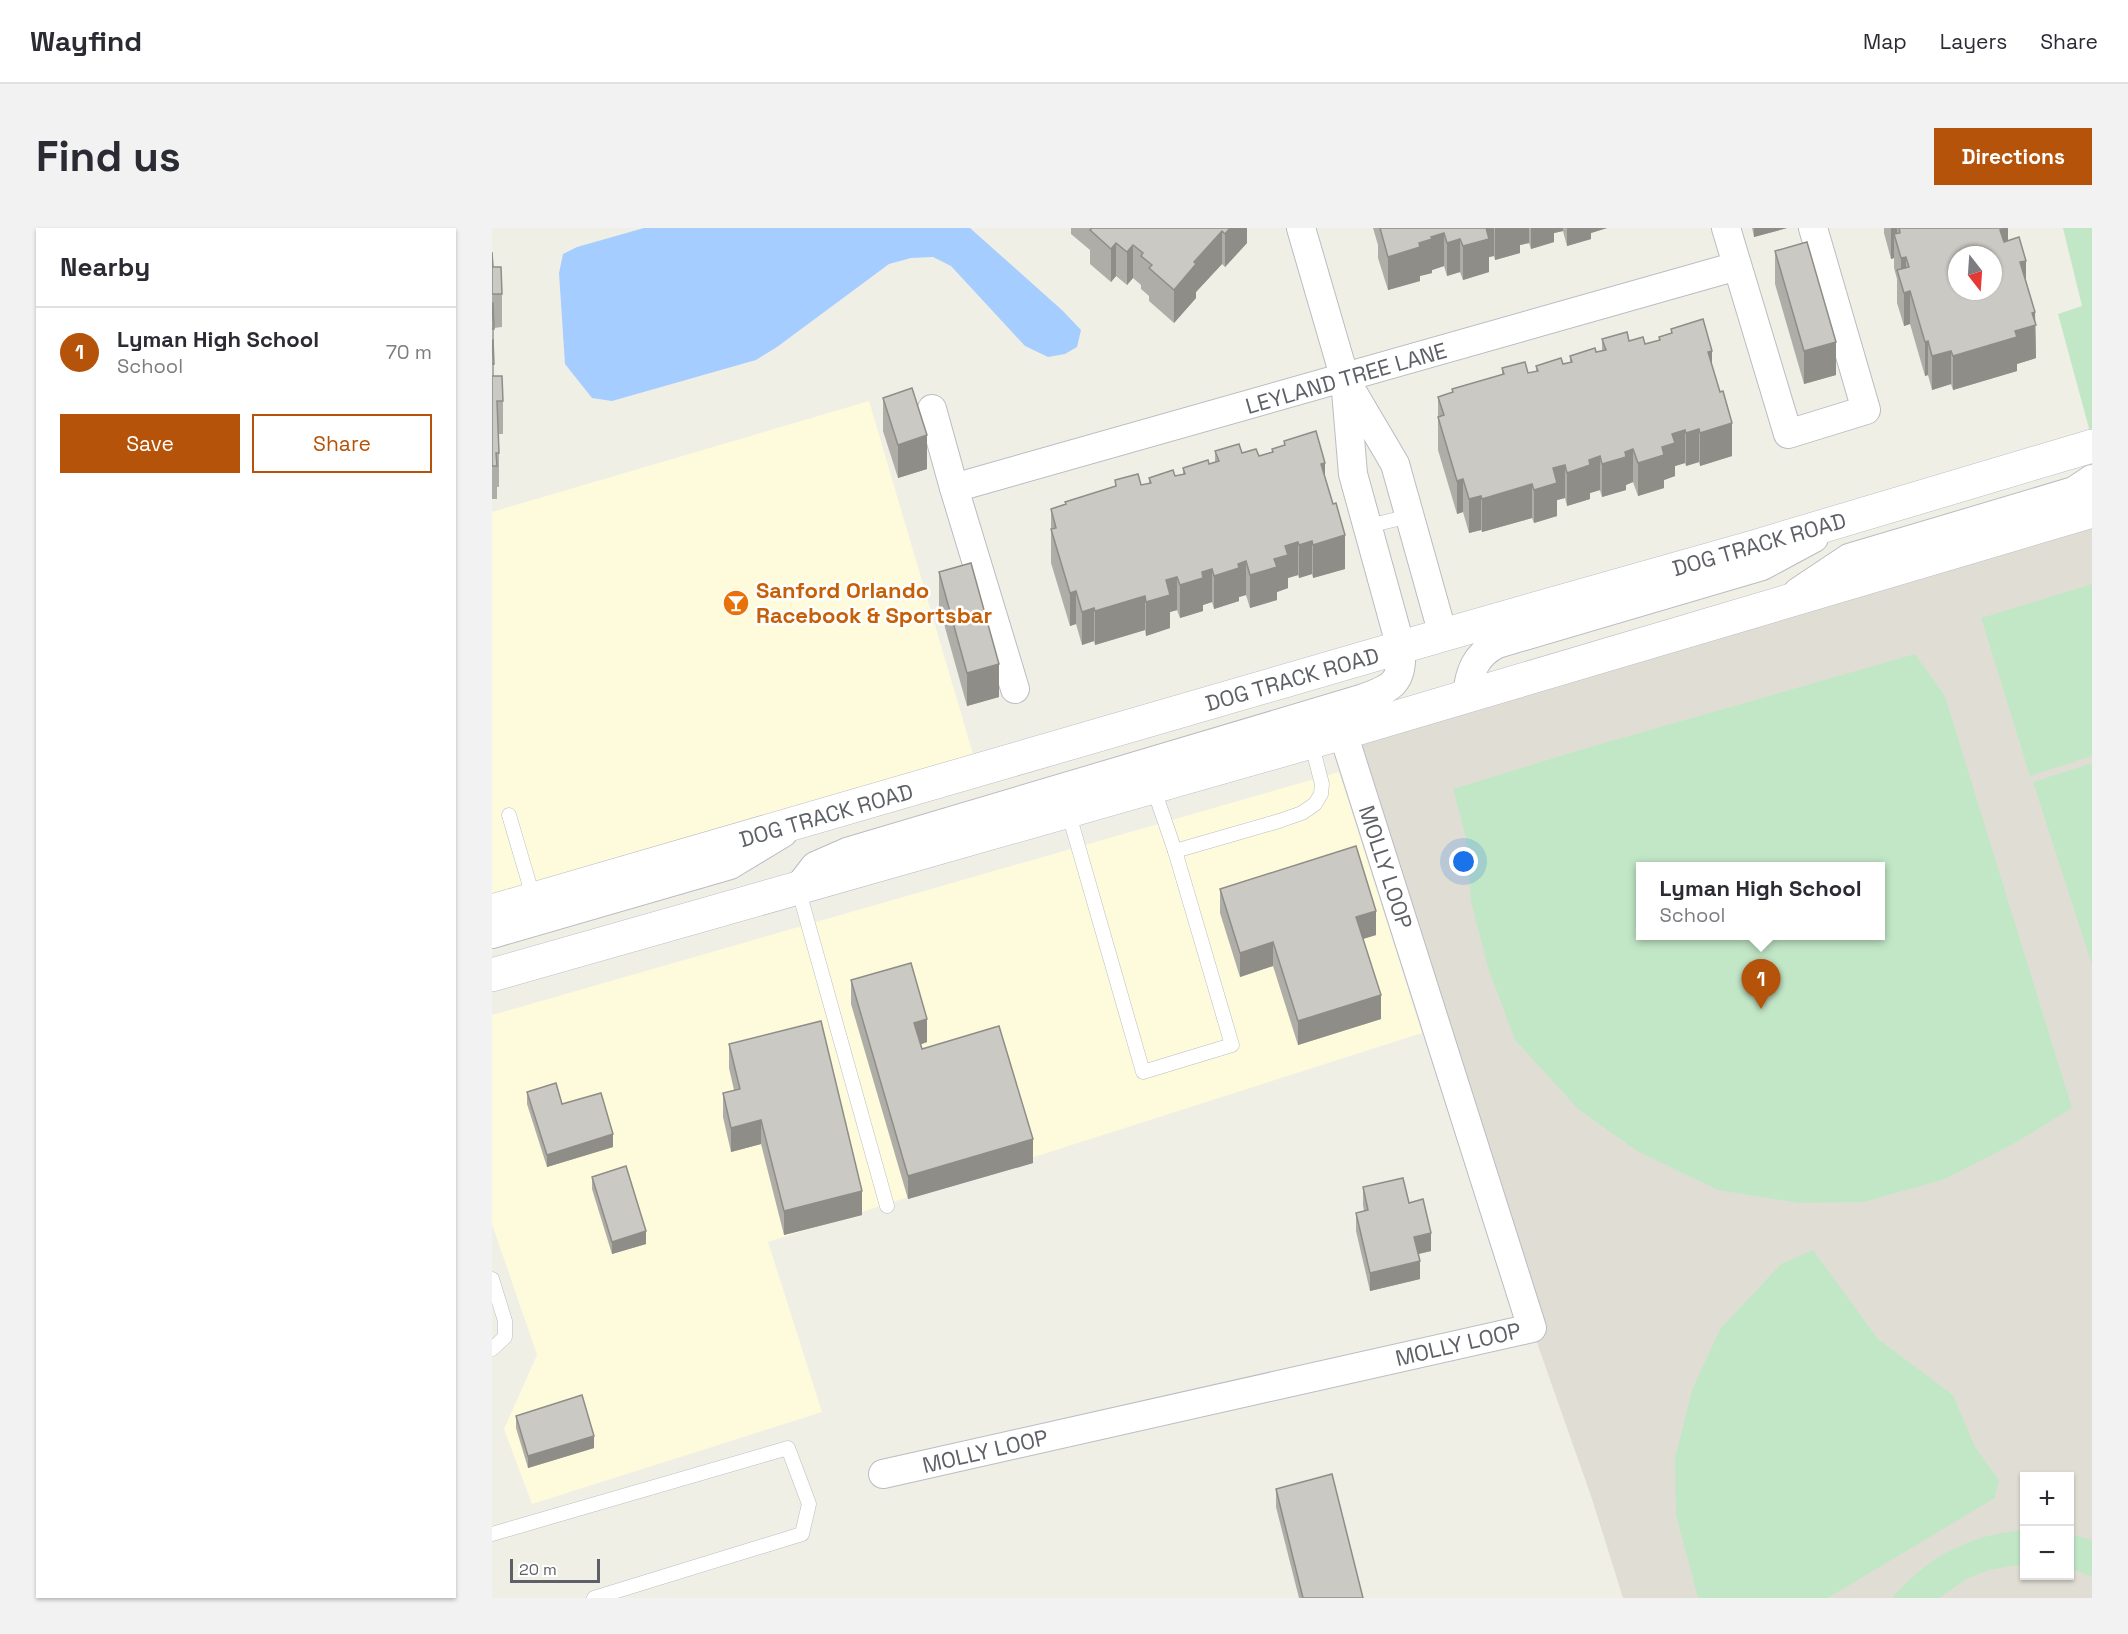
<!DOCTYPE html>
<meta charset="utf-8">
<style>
:root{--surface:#fff;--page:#f2f2f3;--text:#2b2b33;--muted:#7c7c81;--line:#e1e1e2;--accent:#b45309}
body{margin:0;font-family:"Space Grotesk",sans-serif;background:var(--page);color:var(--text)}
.controls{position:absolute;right:18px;bottom:18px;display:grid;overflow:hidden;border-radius:0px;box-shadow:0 2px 4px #0004}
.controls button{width:54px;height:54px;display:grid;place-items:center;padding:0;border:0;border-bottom:2px solid var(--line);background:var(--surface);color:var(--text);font:30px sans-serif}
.compass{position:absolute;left:1456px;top:18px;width:54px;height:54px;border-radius:50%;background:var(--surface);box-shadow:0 2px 4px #0004;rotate:163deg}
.scale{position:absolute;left:18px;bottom:15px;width:90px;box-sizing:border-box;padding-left:6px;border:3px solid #5d6066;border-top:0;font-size:16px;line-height:21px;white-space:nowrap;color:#5d6066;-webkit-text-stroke:4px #fff;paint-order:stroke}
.you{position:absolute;left:972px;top:634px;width:21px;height:21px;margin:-15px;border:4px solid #fff;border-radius:50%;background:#1a73e8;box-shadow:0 0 0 9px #1a73e833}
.badge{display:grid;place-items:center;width:39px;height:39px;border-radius:50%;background:var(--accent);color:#fff;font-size:20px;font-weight:700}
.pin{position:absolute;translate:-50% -50px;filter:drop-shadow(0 2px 3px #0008)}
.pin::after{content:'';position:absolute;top:32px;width:21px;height:18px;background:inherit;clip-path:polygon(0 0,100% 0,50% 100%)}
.popup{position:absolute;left:1144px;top:634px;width:249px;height:78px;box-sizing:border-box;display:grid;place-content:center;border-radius:0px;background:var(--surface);filter:drop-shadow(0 2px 4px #0005);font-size:20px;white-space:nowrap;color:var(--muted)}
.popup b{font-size:22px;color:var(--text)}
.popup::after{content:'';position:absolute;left:50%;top:100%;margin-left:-12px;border:12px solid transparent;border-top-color:var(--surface)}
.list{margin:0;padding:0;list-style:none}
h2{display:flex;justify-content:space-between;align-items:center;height:78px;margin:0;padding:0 24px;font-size:26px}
h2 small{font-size:20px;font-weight:400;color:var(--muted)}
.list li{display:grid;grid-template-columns:39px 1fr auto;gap:18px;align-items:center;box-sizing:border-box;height:90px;padding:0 24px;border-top:2px solid var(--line)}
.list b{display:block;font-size:22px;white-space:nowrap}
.list p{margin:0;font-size:20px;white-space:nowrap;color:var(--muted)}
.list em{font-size:20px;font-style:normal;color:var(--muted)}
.actions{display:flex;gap:12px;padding:18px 24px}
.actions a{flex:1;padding:14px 0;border:2px solid var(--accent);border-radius:0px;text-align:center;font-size:21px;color:var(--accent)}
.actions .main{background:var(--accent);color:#fff}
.map{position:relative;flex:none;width:1600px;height:1370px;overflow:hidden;border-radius:0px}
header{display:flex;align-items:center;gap:36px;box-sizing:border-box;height:84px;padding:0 30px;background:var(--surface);border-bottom:2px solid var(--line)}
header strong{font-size:28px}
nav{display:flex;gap:33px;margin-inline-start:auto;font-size:21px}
.intro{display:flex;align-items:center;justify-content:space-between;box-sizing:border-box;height:144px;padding:0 36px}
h1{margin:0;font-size:42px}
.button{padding:15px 27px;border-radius:0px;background:var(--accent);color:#fff;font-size:21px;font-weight:700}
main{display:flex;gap:36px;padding:0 36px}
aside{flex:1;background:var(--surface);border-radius:0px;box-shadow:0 2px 4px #0004}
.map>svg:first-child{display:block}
.commercial{fill:#fefadc}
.education{fill:#e0ded4;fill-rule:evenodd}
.green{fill:#c2e7c7;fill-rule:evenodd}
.water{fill:#a6cdff}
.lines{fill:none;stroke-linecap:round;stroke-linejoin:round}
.lane-casing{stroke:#babcc1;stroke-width:15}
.street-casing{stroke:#babcc1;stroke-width:30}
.secondary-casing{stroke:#bbbdc3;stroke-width:34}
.lane{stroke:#fff;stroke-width:14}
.street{stroke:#fff;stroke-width:28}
.secondary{stroke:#fff;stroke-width:33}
.wall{fill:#afada8}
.shaded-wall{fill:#8e8d88}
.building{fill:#cbc9c3;stroke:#8e8d88;stroke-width:1.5;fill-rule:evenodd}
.labels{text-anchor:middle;stroke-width:5;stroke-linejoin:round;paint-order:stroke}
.street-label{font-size:22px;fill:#5d6066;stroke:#fff}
.food-label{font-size:22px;font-weight:bold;fill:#c56008;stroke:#fff;text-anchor:start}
</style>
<header>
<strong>Wayfind</strong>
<nav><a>Map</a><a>Layers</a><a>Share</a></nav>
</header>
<div class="intro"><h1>Find us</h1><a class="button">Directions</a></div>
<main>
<aside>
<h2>Nearby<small></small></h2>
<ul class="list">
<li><span class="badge">1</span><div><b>Lyman High School</b><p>School</p></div><em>70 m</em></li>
</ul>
<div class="actions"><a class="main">Save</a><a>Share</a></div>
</aside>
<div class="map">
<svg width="1600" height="1370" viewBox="0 0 1600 1370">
<rect width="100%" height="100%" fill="#f0efe6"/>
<!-- commercial -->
<g class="commercial">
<path d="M377,173L486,543L0,683V284Z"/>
<path d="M847,544L930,805L276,1014L330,1184L40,1276L12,1201L45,1127L0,996V787Z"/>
</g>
<!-- education -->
<path class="education" d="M1600,283V1370H1131L1100,1271L1037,1092L851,505ZM1149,638H1389V708H1149ZM1532,1248H1578V1348H1532Z"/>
<!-- green -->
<g class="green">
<path d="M1571,0H1600V203L1598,204L1566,86L1590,78Z"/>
<path d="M1600,356V528L1538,548L1489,390Z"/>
<path d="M1423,426L1453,468L1580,880L1521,916L1453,951L1372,974L1307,975L1226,962L1145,923L1086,881L1023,812L996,740L979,673L974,610L961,561L1091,521ZM1149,638H1389V708H1149Z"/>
<path d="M1600,535V737L1541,554Z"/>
<path d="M1321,1022L1386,1111L1461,1167L1483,1219L1507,1252L1503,1270L1336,1370H1206L1184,1287L1183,1231L1200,1162L1228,1101L1289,1036Z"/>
<path d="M1532,1302V1336L1497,1342L1476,1350L1447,1370H1400C1437,1328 1476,1307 1532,1302Z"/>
<path d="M1578,1306L1600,1312V1349L1578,1340Z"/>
</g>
<!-- water -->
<path class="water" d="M152,0H478L571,83L589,102L585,119L573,126L556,129L533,118L459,38L441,29L419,30L397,36L285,119L264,132L120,173L100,170L73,136L67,45L71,26L85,19Z"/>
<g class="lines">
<defs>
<g id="lane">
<path d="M876,298L918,288"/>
<path d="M661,559L683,623L787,593L810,585L823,576L829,566L830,556L819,514"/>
<path d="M576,583L651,844L740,817L683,623"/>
<path d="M17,587L42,672"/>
<path d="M306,660L395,978"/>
<path d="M0,1051L13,1093V1109L0,1121"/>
<path d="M0,1306L296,1220L317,1276L310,1306L102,1370"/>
</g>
<g id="street">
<path d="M1234,0L1296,206L1374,182L1321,0"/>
<path d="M857,158L903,236L951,407"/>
<path d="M440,181L462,260"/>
<path d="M1306,364L1357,330L1582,263L1600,251"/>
<path d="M523,461L462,260L1245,38"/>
<path d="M975,468C977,445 983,427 1005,416L1270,338L1322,310"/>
<path d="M306,660L323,638L355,624L869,471C900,460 911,456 909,420L861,246L853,151L809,0"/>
<path d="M0,706L238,637L291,605"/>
<path d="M391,1246L1040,1100L851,505"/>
</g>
<g id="secondary">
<path d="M0,683L951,407L1261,319L1600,218"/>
<path d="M0,747L851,505L1600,283"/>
</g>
</defs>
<!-- lane casing -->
<use href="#lane" class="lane-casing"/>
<!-- street casing -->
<use href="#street" class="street-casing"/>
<!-- secondary casing -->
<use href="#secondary" class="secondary-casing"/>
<!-- lane -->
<use href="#lane" class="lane"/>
<!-- street -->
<use href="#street" class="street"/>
<!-- secondary -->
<use href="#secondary" class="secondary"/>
</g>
<!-- wall -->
<g class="wall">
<path d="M579,0H755V15L733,39L730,36L704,64V70L682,95L657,73V68L649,61V57L641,50L635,57L624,48L619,54L598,36V22L579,6Z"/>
<path d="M881,0H1115L1099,5V11L1075,18L1071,3L1062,5V14L1039,21L1037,15L1028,17V25L1003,32L1002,28L997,29V44L971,52L968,44L955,48L952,38L940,42V45L928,48V53L896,62L886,30V17Z"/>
<path d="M1260,0H1295L1262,9Z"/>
<path d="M1392,0H1516V12L1534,53L1543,84L1544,130L1525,136V143L1461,162L1459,156L1440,162L1436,147L1433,148L1418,96L1412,98L1405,75V51L1402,40V30L1399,31L1392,5Z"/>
<path d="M1283,23L1344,147L1312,156L1283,56Z"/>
<path d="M0,24L1,39L10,66V99L2,100V148L11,173V206H7V259H5V271H0Z"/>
<path d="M1179,101L1220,138L1240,228L1208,238L1207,234L1194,238L1193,235L1183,238V248L1172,252V260L1146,268L1141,254L1134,257V262L1110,269L1108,262L1098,265V271L1075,278L1073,270L1065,272V288L1042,295L1040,290L990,304L989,302L977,305L971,284L965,286L946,222V169L960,165V161L1010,147V140L1036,145L1044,143V138L1071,136L1078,134V128L1110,123V111L1137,113L1153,116L1167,112V109L1179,105Z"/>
<path d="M391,170L435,241L406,250L391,203Z"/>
<path d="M792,213L833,250L853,341L821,350L820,346L807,350L806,347L796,350V360L785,364V372L758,380L754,367L747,369V373L722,381L720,374L711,377V383L688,390L685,382L678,384V400L654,408L653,402L603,417L602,413L590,417L584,396L578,398L559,335V281L573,277V274L623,259V252L649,257L657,255V250L683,248L691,246V240L717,236L723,234V223L750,225L767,228L780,224V221L792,217Z"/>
<path d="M447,344L507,469L475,478L447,378Z"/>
<path d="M728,661L884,707L871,711L889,791L806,817L781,738L748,749L728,685Z"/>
<path d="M359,752L435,814L429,816L430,821L541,935L416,971L359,776Z"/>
<path d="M237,816L370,987L292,1007L269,916L239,924L231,889V865L242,862L237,840Z"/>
<path d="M35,864L70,876L121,919L55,939L35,876Z"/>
<path d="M100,949L154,1016L120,1026L100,961Z"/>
<path d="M871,959L917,975L939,1023L926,1026L928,1051L878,1063L864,1003V985L872,983L871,977Z"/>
<path d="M24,1188L102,1220L36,1240L24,1200Z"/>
<path d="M784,1261L871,1370H807L784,1279Z"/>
</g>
<!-- shaded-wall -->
<g class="shaded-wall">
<path d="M738,0H755V15L733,39V6Z"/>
<path d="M993,0H1002V28L997,29V44L971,52V18Z"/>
<path d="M1003,0H1037V15L1028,17V25L1003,32Z"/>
<path d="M1039,0H1071V3L1062,5V14L1039,21Z"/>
<path d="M1075,0H1115L1099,5V11L1075,18Z"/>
<path d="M1262,0H1295L1262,9Z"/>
<path d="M1399,0H1405V18L1402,6V30L1399,31Z"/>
<path d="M1516,0V33L1508,2Z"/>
<path d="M730,3V36L704,64V70L682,95V62L702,34Z"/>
<path d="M952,5V38L940,42V45L928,48V53L896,62V29L927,15L939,9Z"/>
<path d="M968,11V44L955,48V15Z"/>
<path d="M624,15V48L619,54V21Z"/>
<path d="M641,17V50L635,57V24Z"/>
<path d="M1414,29V62L1409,56V30Z"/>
<path d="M1534,33V66L1528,34Z"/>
<path d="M1418,63V96L1412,98V65Z"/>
<path d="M1543,84L1544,130L1525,136V143L1461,162V128L1523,103L1540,85Z"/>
<path d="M1436,113V147L1433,148V114Z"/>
<path d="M1344,114V147L1312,156V123Z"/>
<path d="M1220,123V156L1216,124Z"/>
<path d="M1459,123V156L1440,162V128Z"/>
<path d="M1240,195V228L1208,238V205Z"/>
<path d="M1207,201V234L1194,238V205Z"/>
<path d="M1193,202V235L1183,238V248L1172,252V260L1146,268V235L1170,219L1180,206Z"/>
<path d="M435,207V241L406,250V217Z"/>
<path d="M1141,221V254L1134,257V262L1110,269V236L1133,224Z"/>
<path d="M1108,228V262L1098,265V271L1075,278V245L1097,232Z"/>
<path d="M833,235V268L829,236Z"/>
<path d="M1073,237V270L1065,272V288L1042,295V262L1061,240Z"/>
<path d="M971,251V284L965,286V253Z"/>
<path d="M1040,256V290L990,304V271Z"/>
<path d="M989,268V302L977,305V271Z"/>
<path d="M853,307V341L821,350V317Z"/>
<path d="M820,313V346L807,350V317Z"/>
<path d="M806,314V347L796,350V360L785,364V372L758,380V347L782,331L793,318Z"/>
<path d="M754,333V367L747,369V373L722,381V348L746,336Z"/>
<path d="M720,341V374L711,377V383L688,390V357L710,344Z"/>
<path d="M685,349V382L678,384V400L654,408V374L674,352Z"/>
<path d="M584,363V396L578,398V365Z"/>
<path d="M653,368V402L603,417V383Z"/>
<path d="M602,380V413L590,417V384Z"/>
<path d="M507,436V469L475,478V445Z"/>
<path d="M884,683V707L864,713V689Z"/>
<path d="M781,714V738L748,749V725Z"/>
<path d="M889,767V791L806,817V793Z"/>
<path d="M435,791V814L422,819V795Z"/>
<path d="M269,892V916L239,924V900Z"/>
<path d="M121,906V919L55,939V927Z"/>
<path d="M541,911V935L416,971V948Z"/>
<path d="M370,963V987L292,1007V983Z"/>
<path d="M154,1003V1016L120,1026V1014Z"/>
<path d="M939,1005V1023L922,1027V1009Z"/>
<path d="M928,1033V1051L878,1063V1045Z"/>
<path d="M102,1208V1220L36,1240V1228Z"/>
</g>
<!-- building -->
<g class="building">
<path d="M600,0H738L733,6L730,3L702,34L704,36L682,62L657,40L660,37L649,28L651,25L641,17L635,24L624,15L619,21L598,2Z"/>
<path d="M888,0H994L997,11L971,18L968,11L955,15L952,5L939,9L940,11L927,15L928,19L896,29Z"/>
<path d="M1407,0H1515L1508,2L1512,14L1527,9L1534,33L1528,34L1543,84L1540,85L1544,97L1523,103L1525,109L1461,128L1459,123L1440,128L1436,113L1433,114L1418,63L1412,65L1405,42L1417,39L1414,29L1409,30L1402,6L1408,5ZM1465,27H1501V63H1465Z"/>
<path d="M1315,14L1344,114L1312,123L1283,23Z"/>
<path d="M0,24L1,39H9L10,66H0Z"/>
<path d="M0,75H1L2,101H0Z"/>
<path d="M1211,91L1220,123L1216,124L1228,164L1231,163L1240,195L1208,205L1207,201L1194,205L1193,202L1180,206L1183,215L1170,219L1172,227L1146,235L1141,221L1133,224L1134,229L1110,236L1108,228L1097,232L1098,237L1075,245L1073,237L1061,240L1065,255L1042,262L1040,256L990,271L989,268L977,271L971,251L965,253L946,189L952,187L946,169L961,164L960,161L1012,146L1010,140L1033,134L1036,145L1046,143L1044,138L1069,130L1071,136L1080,134L1078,128L1103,120L1104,124L1114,122L1110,111L1135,104L1137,113L1151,109L1153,116L1168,112L1167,109L1180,105L1179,101Z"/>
<path d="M0,112H1L2,136H0Z"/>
<path d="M0,148H10L11,173H5L7,225H4L5,238H0Z"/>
<path d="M420,160L435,207L406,217L391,170Z"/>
<path d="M824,203L833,235L829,236L841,276L844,275L853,307L821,317L820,313L807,317L806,314L793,318L796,327L782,331L785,339L758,347L754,333L746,336L747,340L722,348L720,341L710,344L711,350L688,357L685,349L674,352L678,367L654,374L653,368L603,383L602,380L590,384L584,363L578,365L559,301L564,300L559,281L574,276L573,274L624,258L623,252L646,246L649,257L659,255L657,250L681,242L683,248L693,246L691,240L716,232L717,236L727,233L723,223L747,216L750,225L764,221L767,228L781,224L780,221L793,217L792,213Z"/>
<path d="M479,335L507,436L475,445L447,344Z"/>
<path d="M864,618L884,683L864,689L889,767L806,793L781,714L748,725L728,661Z"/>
<path d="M419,735L435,791L422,795L430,821L507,798L541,911L416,948L359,752Z"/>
<path d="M329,793L370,963L292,983L269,892L239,900L231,865L248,861L237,816Z"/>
<path d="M64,855L70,876L109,865L121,906L55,927L35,864Z"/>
<path d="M134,938L154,1003L120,1014L100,949Z"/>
<path d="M911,950L917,975L931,971L939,1005L922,1009L928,1033L878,1045L864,985L876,982L871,959Z"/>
<path d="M90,1167L102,1208L36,1228L24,1188Z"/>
<path d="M840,1246L871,1370H811L784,1261Z"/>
</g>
<!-- icons -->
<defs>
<symbol id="bar-disc" viewBox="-11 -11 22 22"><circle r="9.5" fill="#e8710a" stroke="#fff"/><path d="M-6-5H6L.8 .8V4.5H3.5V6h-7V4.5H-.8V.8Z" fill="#fff"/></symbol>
</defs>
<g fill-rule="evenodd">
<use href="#bar-disc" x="229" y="360" width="30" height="30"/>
</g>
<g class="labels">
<!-- street labels -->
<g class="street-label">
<text transform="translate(854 150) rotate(-16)" y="8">LEYLAND TREE LANE</text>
<text transform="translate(1267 316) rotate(-16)" y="8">DOG TRACK ROAD</text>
<text transform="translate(800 451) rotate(-16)" y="8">DOG TRACK ROAD</text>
<text transform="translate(334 587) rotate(-16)" y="8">DOG TRACK ROAD</text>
<text transform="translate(894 639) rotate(72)" y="8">MOLLY LOOP</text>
<text transform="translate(966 1116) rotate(-13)" y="8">MOLLY LOOP</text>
<text transform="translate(493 1223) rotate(-13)" y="8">MOLLY LOOP</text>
</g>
<!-- food labels -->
<g class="food-label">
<text x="264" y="370">Sanford Orlando<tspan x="264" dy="25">Racebook &amp; Sportsbar</tspan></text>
</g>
</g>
</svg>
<div class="controls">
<button>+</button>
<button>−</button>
</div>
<svg class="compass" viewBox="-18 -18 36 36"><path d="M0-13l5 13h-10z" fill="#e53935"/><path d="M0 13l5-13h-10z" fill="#7c7c81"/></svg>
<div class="scale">20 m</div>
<div class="you"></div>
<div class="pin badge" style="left:1269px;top:781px">1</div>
<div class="popup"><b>Lyman High School</b>School</div>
</div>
</main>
